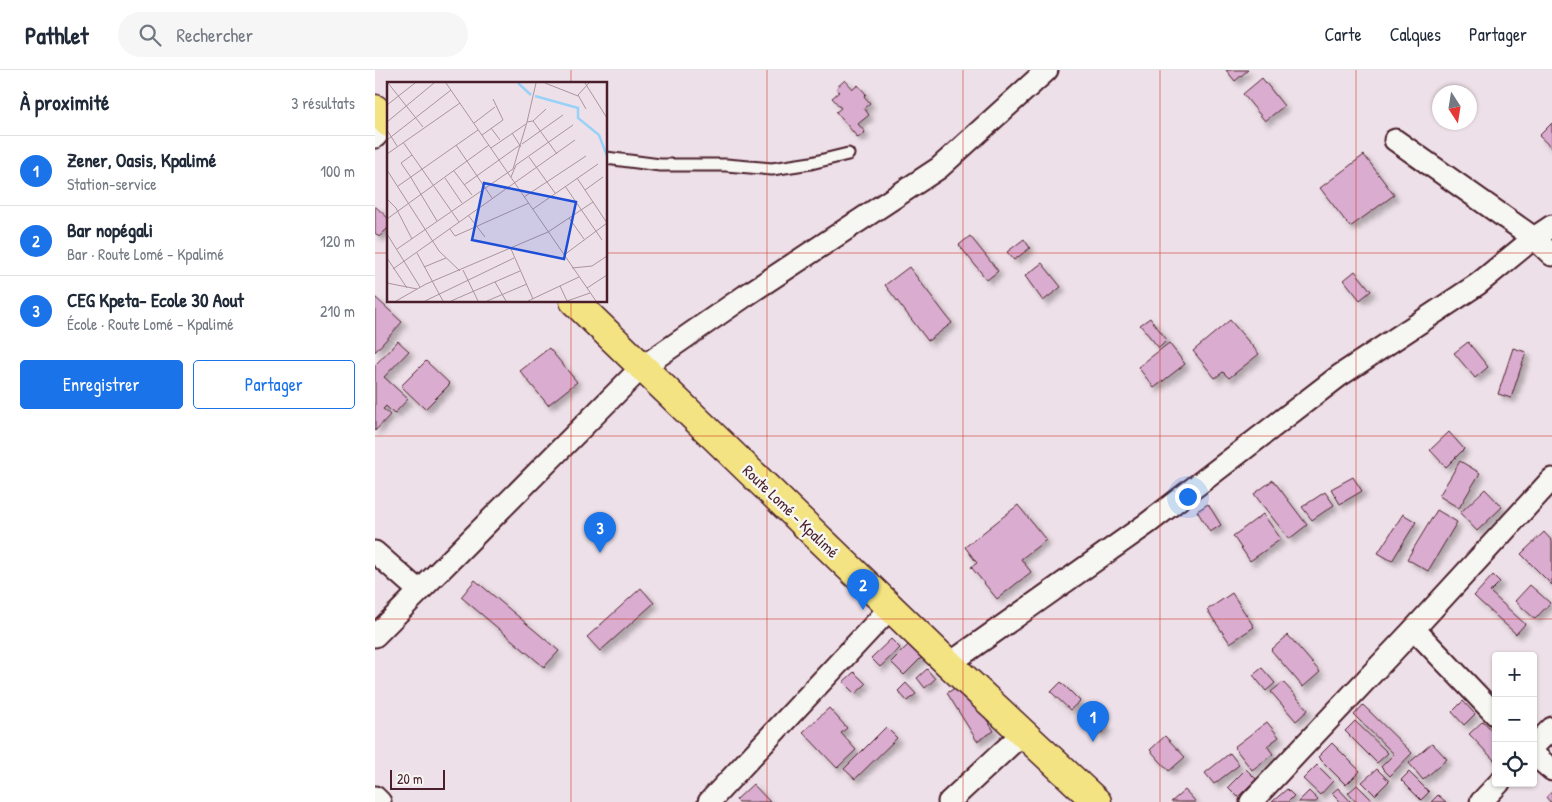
<!DOCTYPE html>
<html lang="fr">
<meta charset="utf-8">
<style>
:root{--surface:#fff;--page:#f6f6f7;--text:#1f2937;--muted:#747a83;--line:#e0e1e3;--accent:#1a73e8}
body{margin:0;font-family:"Patrick Hand",sans-serif;background:var(--page);color:var(--text)}
.controls{position:absolute;right:15px;bottom:15px;display:grid;overflow:hidden;border-radius:5px;box-shadow:0 1px 4px #0004}
.controls button{width:45px;height:45px;display:grid;place-items:center;padding:0;border:0;border-bottom:1px solid var(--line);background:var(--surface);color:var(--text);font:25px sans-serif}
.compass{position:absolute;left:1057px;top:15px;width:45px;height:45px;border-radius:50%;background:var(--surface);box-shadow:0 1px 4px #0004;rotate:168deg}
.scale{position:absolute;left:15px;bottom:12px;width:55px;box-sizing:border-box;padding-left:5px;border:2px solid #4a1f2b;border-top:0;font-size:14px;line-height:18px;white-space:nowrap;color:#4a1f2b;-webkit-text-stroke:4px #f6f6f2;paint-order:stroke}
.you{position:absolute;left:812px;top:426px;width:18px;height:18px;margin:-12px;border:4px solid #fff;border-radius:50%;background:#1a73e8;box-shadow:0 0 0 8px #1a73e833}
.badge{display:grid;place-items:center;width:32px;height:32px;border-radius:50%;background:var(--accent);color:#fff;font-size:16px;font-weight:700}
.pin{position:absolute;translate:-50% -41px;filter:drop-shadow(0 1px 2px #0008)}
.pin::after{content:'';position:absolute;top:26px;width:18px;height:15px;background:inherit;clip-path:polygon(0 0,100% 0,50% 100%)}
.list{margin:0;padding:0;list-style:none}
h2{display:flex;justify-content:space-between;align-items:center;height:65px;margin:0;padding:0 20px;font-size:21px}
h2 small{font-size:16px;font-weight:400;color:var(--muted)}
.list li{display:grid;grid-template-columns:32px 1fr auto;gap:15px;align-items:center;box-sizing:border-box;height:70px;padding:0 20px;border-top:1px solid var(--line)}
.list b{display:block;font-size:19px;white-space:nowrap}
.list p{margin:0;font-size:16px;white-space:nowrap;color:var(--muted)}
.list em{font-size:16px;font-style:normal;color:var(--muted)}
.actions{display:flex;gap:10px;padding:15px 20px}
.actions a{flex:1;padding:11px 0;border:1px solid var(--accent);border-radius:5px;text-align:center;font-size:18px;color:var(--accent)}
.actions .main{background:var(--accent);color:#fff}
.icon{flex:none;width:28px;height:28px;fill:none;stroke:currentColor;stroke-width:2;stroke-linecap:round;stroke-linejoin:round}
.map{position:relative;flex:none;width:1177px;height:732px;overflow:hidden}
header{display:flex;align-items:center;gap:30px;box-sizing:border-box;height:70px;padding:0 25px;background:var(--surface);border-bottom:1px solid var(--line)}
header strong{font-size:24px}
nav{display:flex;gap:28px;margin-inline-start:auto;font-size:18px}
.search{width:350px;height:45px;background:var(--page);display:flex;align-items:center;gap:12px;box-sizing:border-box;padding:0 18px;border-radius:28px;color:var(--muted);font-size:19px}
main{display:flex}
aside{flex:1;background:var(--surface)}
.map>svg:first-child{display:block}
.building{fill:#daadd0;stroke:#4a1f2b;filter:url(#shadow)}
.lines{fill:none;stroke-linecap:round;stroke-linejoin:round}
.lane-casing{stroke:#4a1f2b;stroke-width:15}
.street-casing{stroke:#4a1f2b;stroke-width:25}
.primary-casing{stroke:#4a1f2b;stroke-width:31}
.lane{stroke:#f6f6f2;stroke-width:11}
.street{stroke:#f6f6f2;stroke-width:21}
.primary{stroke:#f4e382;stroke-width:28}
.grid{fill:none;stroke:#c8321e;stroke-width:1;stroke-opacity:0.55}
.labels{text-anchor:middle;stroke-width:5;stroke-linejoin:round;paint-order:stroke}
.street-label{font-size:16px;fill:#4a1f2b;stroke:#f6f6f2}
.inset-river{fill:none;stroke:#99d1f8;stroke-width:2.5}
.inset-road{fill:none;stroke:#ac939c;stroke-width:1}
.view{fill:#1d4ed8;fill-opacity:0.15;stroke:#1d4ed8;stroke-width:2.5}
.inset-edge{fill:none;stroke:#4a1f2b;stroke-width:2.5}
</style>
<header>
<strong>Pathlet</strong>
<div class="search"><svg class="icon" aria-label="search" viewBox="0 0 24 24"><circle cx="10" cy="10" r="6"/><path d="M15 15l6 6"/></svg>Rechercher</div>
<nav><a>Carte</a><a>Calques</a><a>Partager</a></nav>
</header>
<main>
<aside>
<h2>À proximité<small>3 résultats</small></h2>
<ul class="list">
<li><span class="badge">1</span><div><b>Zener, Oasis, Kpalimé</b><p>Station-service</p></div><em>100 m</em></li>
<li><span class="badge">2</span><div><b>Bar nopégali</b><p>Bar · Route Lomé - Kpalimé</p></div><em>120 m</em></li>
<li><span class="badge">3</span><div><b>CEG Kpeta- Ecole 30 Aout</b><p>École · Route Lomé - Kpalimé</p></div><em>210 m</em></li>
</ul>
<div class="actions"><a class="main">Enregistrer</a><a>Partager</a></div>
</aside>
<div class="map">
<svg width="1177" height="732" viewBox="0 0 1177 732">
<defs>
<filter id="shadow"><feDropShadow dx="4.5" dy="4.5" stdDeviation="2.5" flood-color="#0004"/></filter>
</defs>
<rect width="100%" height="100%" fill="#eee0e8"/>
<filter id="ink" filterUnits="userSpaceOnUse"><feTurbulence type="fractalNoise" baseFrequency=".02" numOctaves="2"/><feDisplacementMap in="SourceGraphic" scale="10" xChannelSelector="R" yChannelSelector="G"/><feConvolveMatrix kernelMatrix="1 2 1 2 8 2 1 2 1" color-interpolation-filters="sRGB"/></filter>
<g filter="url(#ink)">
<!-- building -->
<g class="building">
<path d="M851,0H873L860,11Z"/>
<path d="M887,8L909,36L890,51L868,24Z"/>
<path d="M470,10L478,19L483,15L491,24L489,26L495,33L489,38L494,45L483,54L490,62L483,68L461,42L466,38L457,28L464,22L461,18Z"/>
<path d="M1177,53V78L1164,66Z"/>
<path d="M989,85L1019,125L975,157L945,118Z"/>
<path d="M0,136L14,149V157L4,167L0,163Z"/>
<path d="M595,166L623,201L612,210L584,175Z"/>
<path d="M649,169L655,178L639,190L632,182Z"/>
<path d="M667,193L686,217L668,231L650,206Z"/>
<path d="M534,197L577,253L553,271L510,215Z"/>
<path d="M980,201L996,221L985,230L969,210Z"/>
<path d="M0,227L27,252L0,282Z"/>
<path d="M775,248L792,270L784,278L765,255Z"/>
<path d="M855,250L884,284L854,308L848,302L840,308L818,281Z"/>
<path d="M23,271L34,281L9,307L33,329L19,344L11,336L8,339L15,345L0,361V295Z"/>
<path d="M1093,272L1113,297L1100,308L1079,283Z"/>
<path d="M794,273L810,294L779,318L763,297Z"/>
<path d="M174,278L202,312L173,335L145,301Z"/>
<path d="M1138,278L1151,282L1136,328L1123,324Z"/>
<path d="M51,291L75,314L50,339L26,316Z"/>
<path d="M1074,362L1089,379L1071,397L1055,380Z"/>
<path d="M1085,391L1105,403L1084,438L1064,426Z"/>
<path d="M978,407L987,421L965,434L956,419Z"/>
<path d="M898,410L932,455L914,469L879,424Z"/>
<path d="M1110,419L1127,437L1102,461L1085,443Z"/>
<path d="M950,422L959,435L937,450L927,437Z"/>
<path d="M833,434L846,455L835,462L822,441Z"/>
<path d="M643,435L671,470L646,489L656,502L622,529L596,497L602,493L590,477Z"/>
<path d="M1062,440L1082,452L1053,501L1032,489Z"/>
<path d="M888,444L906,469L875,491L858,466Z"/>
<path d="M1028,444L1041,452L1017,491L1003,483Z"/>
<path d="M1169,462L1177,471V515L1146,484Z"/>
<path d="M1118,505L1125,512L1115,522L1150,554L1141,564L1099,526Z"/>
<path d="M100,510L184,581L169,597L86,527Z"/>
<path d="M1155,515L1175,533L1160,549L1140,531Z"/>
<path d="M266,518L279,533L225,581L212,567Z"/>
<path d="M857,523L879,557L855,573L832,540Z"/>
<path d="M913,565L945,602L928,617L896,580Z"/>
<path d="M516,569L525,578L505,597L496,588Z"/>
<path d="M535,573L548,586L529,605L516,592Z"/>
<path d="M887,598L900,613L891,621L878,605Z"/>
<path d="M552,599L560,609L550,618L542,608Z"/>
<path d="M479,602L491,614L480,624L468,612Z"/>
<path d="M686,612L705,631L695,640L676,622Z"/>
<path d="M908,612L933,640L921,651L896,622Z"/>
<path d="M531,613L541,624L532,631L523,621Z"/>
<path d="M588,613L619,661L602,671L572,623Z"/>
<path d="M1088,631L1100,644L1089,655L1077,642Z"/>
<path d="M722,633L730,642L724,648L732,657L724,665L707,647Z"/>
<path d="M988,635L1037,683L1015,706L1006,697L1019,684L979,645Z"/>
<path d="M454,638L472,658L466,663L481,680L462,698L428,662Z"/>
<path d="M980,651L1013,683L1002,693L970,661Z"/>
<path d="M1108,651L1121,665V692L1094,664Z"/>
<path d="M892,652L904,667L892,676L898,684L877,700L859,677Z"/>
<path d="M511,657L522,668L480,709L469,699Z"/>
<path d="M790,666L810,687L794,701L775,680Z"/>
<path d="M957,673L985,701L971,715L943,687Z"/>
<path d="M1057,673L1072,689L1048,710L1034,693Z"/>
<path d="M855,683L864,695L839,714L830,703Z"/>
<path d="M942,695L958,711L945,725L928,709Z"/>
<path d="M871,699L881,709L863,727L853,717Z"/>
<path d="M1002,699L1014,711L1000,725L987,712Z"/>
<path d="M1034,702L1054,722L1046,730L1026,710Z"/>
<path d="M378,714L395,732H363L361,730Z"/>
<path d="M982,715L999,732H981L973,723Z"/>
<path d="M963,718L976,732H966L957,723Z"/>
<path d="M912,719L919,726L913,732H897Z"/>
<path d="M810,720L821,732H796Z"/>
<path d="M934,721L943,730L941,732H923Z"/>
<path d="M1177,722V732H1175L1171,727Z"/>
<path d="M1063,725L1071,732H1056Z"/>
</g>
<g class="lines">
<defs>
<path id="lane" d="M231,88L285,95H351L397,99L436,93L473,84"/>
<g id="street">
<path d="M0,67L13,52"/>
<path d="M1020,70L1159,168L1177,185"/>
<path d="M0,482L44,521"/>
<path d="M1039,559L1121,645"/>
<path d="M0,566L266,298L370,226L564,98L672,0"/>
<path d="M574,594L773,453L964,306L1103,214L1159,168L1177,156"/>
<path d="M1158,677L1177,658"/>
<path d="M1158,684L1177,700"/>
<path d="M0,727L5,732"/>
<path d="M334,732L516,537"/>
<path d="M574,732L647,664"/>
<path d="M876,732L1039,559L1177,409"/>
<path d="M1106,732L1124,713"/>
</g>
<g id="primary">
<path d="M0,39L14,53"/>
<path d="M199,231L574,594L722,732"/>
</g>
</defs>
<!-- lane casing -->
<use href="#lane" class="lane-casing"/>
<!-- street casing -->
<use href="#street" class="street-casing"/>
<!-- primary casing -->
<use href="#primary" class="primary-casing"/>
<!-- lane -->
<use href="#lane" class="lane"/>
<!-- street -->
<use href="#street" class="street"/>
<!-- primary -->
<use href="#primary" class="primary"/>
</g>
</g>
<!-- grid -->
<path class="grid" d="M196,0V14M392,0V732M588,0V732M785,0V732M981,0V732M0,183H14M231,183H1177M196,231V732M0,366H1177M0,549H1177"/>
<g class="labels">
<!-- street labels -->
<g class="street-label">
<text transform="translate(416 441) rotate(44)" y="6">Route Lomé - Kpalimé</text>
</g>
</g>
<!-- overview -->
<g transform="translate(12 12)">
<rect width="220" height="220" fill="#eee0e8"/>
<path class="inset-river" d="M131,1L144,13M148,14L191,26V36L212,53L220,74"/>
<path class="inset-road" d="M1,1L36,45M59,1L209,219M158,1L191,14M198,1L220,36M0,23L28,1M199,27L191,13L202,1M146,39L170,72M0,40L47,1M140,40L149,1M87,41L108,25M104,46L113,58M0,48L10,64M125,51L134,65M95,53L116,38L106,17M0,58L64,8M16,60L72,140M135,62L176,33M69,63L105,116M104,66L139,42M0,72L73,21M142,75L168,111M0,88L52,169L73,189M67,89L85,113M23,94L50,139M23,94L14,81L25,73M124,95L129,83L186,43M58,96L75,121M190,96L220,141M77,103L133,63M11,104L91,48M178,104L215,158M198,108L216,95M137,115L199,74M0,117L9,126L25,157M146,127L211,82M81,133L98,155M182,136L197,157M0,137L102,63M63,147L68,154L142,121M0,152L33,205M10,167L126,87L140,40L146,39L159,27M124,167L146,217M30,171L56,219M177,173L220,141M0,176L20,206M37,185L59,176M185,186L205,184L220,174M6,187L188,58M76,188L91,219M108,200L119,219M0,201L30,207M173,204L180,219M200,206L220,193M9,219L39,202L161,150L206,120M38,219L127,176M64,219L133,189M100,219L140,202M141,219L192,195M180,219L203,211"/>
<path class="view" d="M97,101L189,120L177,177L85,158Z"/>
<rect width="220" height="220" class="inset-edge"/>
</g>
</svg>
<div class="controls">
<button>+</button>
<button>−</button>
<button><svg class="icon" aria-label="locate" viewBox="0 0 24 24"><circle cx="12" cy="12" r="6"/><path d="M12 2v4M12 18v4M2 12h4M18 12h4"/></svg></button>
</div>
<svg class="compass" viewBox="-18 -18 36 36"><path d="M0-13l5 13h-10z" fill="#e53935"/><path d="M0 13l5-13h-10z" fill="#747a83"/></svg>
<div class="scale">20 m</div>
<div class="you"></div>
<div class="pin badge" style="left:718px;top:672px">1</div>
<div class="pin badge" style="left:488px;top:540px">2</div>
<div class="pin badge" style="left:225px;top:483px">3</div>
</div>
</main>
